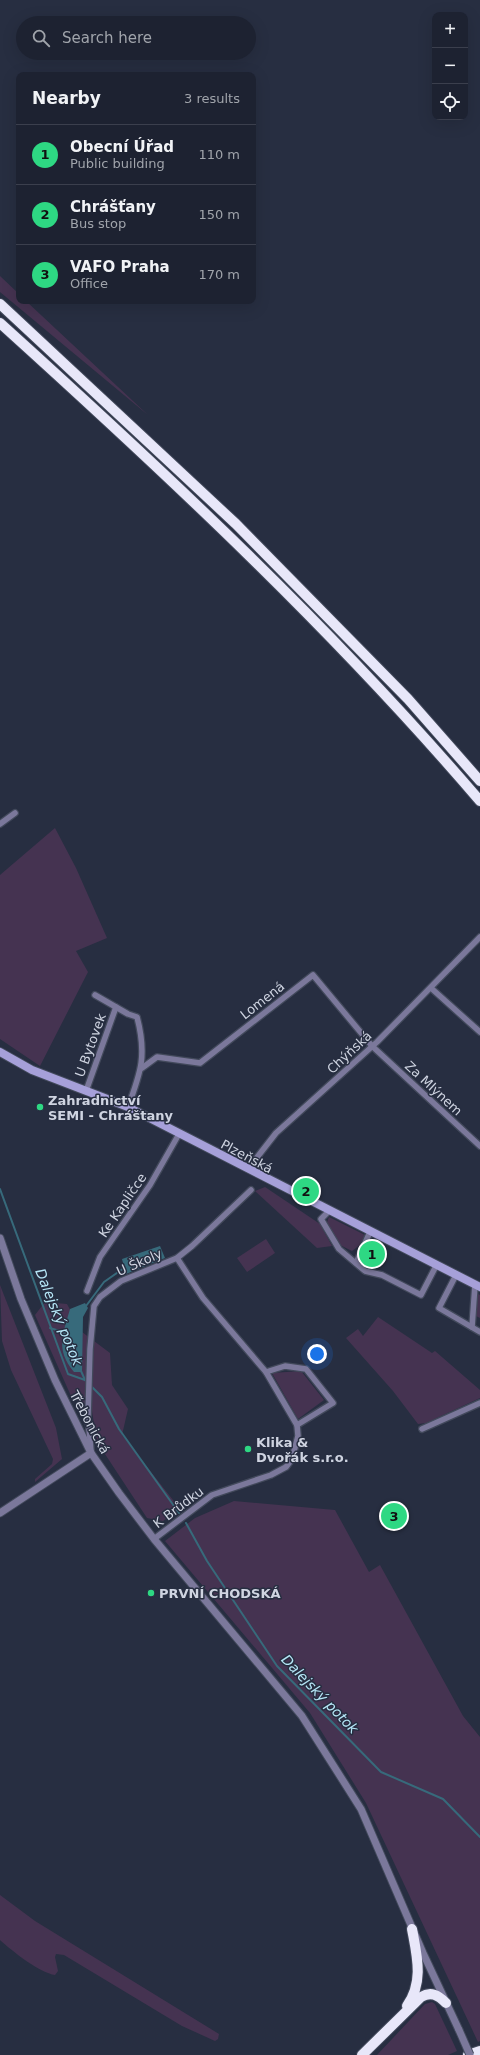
<!DOCTYPE html>
<meta charset="utf-8">
<style>
:root{--surface:#1d2231;--page:#2a2f3d;--text:#f1f3f6;--muted:#a0a4ab;--line:#3b3f4d;--accent:#2ed883}
body{margin:0;font-family:"DejaVu Sans",sans-serif;background:var(--page);color:var(--text)}
.controls{position:absolute;right:12px;top:12px;display:grid;overflow:hidden;border-radius:8px;box-shadow:0 4px 16px #0002}
.controls button{width:36px;height:36px;display:grid;place-items:center;padding:0;border:0;border-bottom:1px solid var(--line);background:var(--surface);color:var(--text);font:20px sans-serif}
.you{position:absolute;left:317px;top:1354px;width:14px;height:14px;margin:-10px;border:3px solid #fff;border-radius:50%;background:#1a73e8;box-shadow:0 0 0 6px #1a73e833}
.badge{display:grid;place-items:center;width:26px;height:26px;border-radius:50%;background:var(--accent);color:#111;font-size:13px;font-weight:700}
.pin{position:absolute;translate:-50% -50%;border:2px solid #fff;box-shadow:0 1px 4px #0006}
.list{margin:0;padding:0;list-style:none}
h2{display:flex;justify-content:space-between;align-items:center;height:52px;margin:0;padding:0 16px;font-size:17px}
h2 small{font-size:13px;font-weight:400;color:var(--muted)}
.list li{display:grid;grid-template-columns:26px 1fr auto;gap:12px;align-items:center;box-sizing:border-box;height:60px;padding:0 16px;border-top:1px solid var(--line)}
.list b{display:block;font-size:15px;white-space:nowrap}
.list p{margin:0;font-size:13px;white-space:nowrap;color:var(--muted)}
.list em{font-size:13px;font-style:normal;color:var(--muted)}
.icon{flex:none;width:22px;height:22px;fill:none;stroke:currentColor;stroke-width:2;stroke-linecap:round;stroke-linejoin:round}
.map{position:relative;flex:none;width:480px;height:2055px;overflow:hidden}
.search{position:absolute;background:var(--surface);box-shadow:0 4px 16px #0002;left:16px;top:16px;width:240px;height:44px;display:flex;align-items:center;gap:10px;box-sizing:border-box;padding:0 14px;border-radius:22px;color:var(--muted);font-size:15px}
.panel{position:absolute;background:var(--surface);box-shadow:0 4px 16px #0002;left:16px;top:72px;width:240px;height:232px;border-radius:8px}
.map>svg:first-child{display:block}
.green{fill:#453351}
.water{fill:#376a7b}
.lines{fill:none;stroke-linecap:round;stroke-linejoin:round}
.stream{stroke:#376a7b;stroke-width:2}
.minor-casing{stroke:#42495b;stroke-width:8}
.tertiary-casing{stroke:#42495b;stroke-width:9}
.secondary-casing{stroke:#42495b;stroke-width:10}
.motorway-casing{stroke:#42495b;stroke-width:12}
.minor{stroke:#7b789b;stroke-width:5.5}
.tertiary{stroke:#7b789b;stroke-width:7}
.secondary{stroke:#a6a0d9;stroke-width:8}
.motorway{stroke:#e8e7f9;stroke-width:10}
.tertiary-bridge-casing{stroke:#42495b;stroke-width:9;stroke-linecap:butt}
.tertiary-bridge{stroke:#7b789b;stroke-width:7}
.poi-dot{fill:#2ed883;stroke:#272e41;stroke-width:1.5}
.labels{text-anchor:middle;stroke-width:3;stroke-linejoin:round;paint-order:stroke}
.street-label{font-size:13px;fill:#cfd4e1;stroke:#272e41}
.poi-label{font-size:13px;font-weight:bold;fill:#cfd4e1;stroke:#272e41;text-anchor:start}
.water-label{font-size:14px;font-style:italic;fill:#b6e6f7;stroke:#272e41}
</style>
<div class="map">
<svg width="480" height="2055" viewBox="0 0 480 2055">
<rect width="100%" height="100%" fill="#272e41"/>
<!-- green -->
<g class="green">
<path d="M0,276L19,294V301H26L148,415L0,292Z"/>
<path d="M55,828L76,868L107,938L76,951L88,972L40,1066L0,1039V875Z"/>
<path d="M265,1187L320,1224L332,1246L317,1248L255,1191Z"/>
<path d="M329,1217L365,1235L360,1245L352,1251L340,1245L326,1225Z"/>
<path d="M266,1239L275,1253L247,1272L237,1258Z"/>
<path d="M0,1285L56,1428L62,1459L35,1482V1479L52,1464L53,1459L11,1370L2,1341Z"/>
<path d="M478,1294L480,1295V1318L476,1316L473,1308Z"/>
<path d="M45,1302L67,1304L82,1332L110,1353L112,1385L128,1409L122,1435L180,1509L163,1521L147,1518L103,1451L96,1437L92,1411L71,1396L35,1315Z"/>
<path d="M378,1317L432,1353L435,1351L480,1390V1398L426,1423L418,1424L393,1391L346,1338L358,1329L363,1336Z"/>
<path d="M301,1371L324,1400L298,1419L272,1373Z"/>
<path d="M234,1501L335,1510L369,1572L380,1565L463,1716L480,1737V2041L478,2042L366,1803L310,1713L165,1541L195,1518Z"/>
<path d="M0,1895L35,1921L219,2034L218,2039L215,2041L182,2026L64,1955L56,1954L55,1957L58,1971L55,1975C40,1973 12,1951 0,1940Z"/>
<path d="M432,2002L435,2004L457,2051L448,2055H377L425,2004Z"/>
</g>
<!-- water -->
<g class="water">
<path d="M160,1246L165,1258L126,1274L122,1259Z"/>
<path d="M85,1303L88,1308L83,1317L82,1372H74C55,1349 63,1334 70,1309Z"/>
</g>
<g class="lines">
<!-- stream -->
<g class="stream">
<path d="M0,1189L68,1374L85,1380L102,1397L119,1429L179,1513"/>
<path d="M86,1306L104,1282L124,1268"/>
<path d="M50,1328L66,1333"/>
<path d="M81,1371L85,1380"/>
<path d="M186,1523L207,1561L277,1666L381,1772L443,1799L480,1837"/>
</g>
<defs>
<g id="minor">
<path d="M0,824L15,813"/>
<path d="M431,988L480,1032"/>
<path d="M95,995L128,1014L137,1017C147,1055 141,1072 128,1107"/>
<path d="M142,1068L157,1057L200,1063L313,975L372,1046L480,1146"/>
<path d="M86,1091L116,1007"/>
<path d="M248,1169L276,1133L377,1042L480,937"/>
<path d="M329,1211L321,1219L339,1249L365,1271L382,1275L421,1295L436,1266"/>
<path d="M356,1263L370,1232"/>
<path d="M456,1275L439,1308L480,1332"/>
<path d="M87,1291L100,1257L150,1185L179,1134"/>
<path d="M472,1327L475,1285"/>
<path d="M266,1372L285,1366L306,1369L333,1403L297,1425"/>
<path d="M422,1429L480,1403"/>
<path d="M91,1451L88,1417L90,1349L94,1306L100,1297L121,1281L177,1258L192,1246L251,1190"/>
<path d="M154,1539L212,1495L271,1475L286,1467L292,1459L298,1436L297,1425L266,1372L203,1298L177,1258"/>
</g>
<g id="tertiary">
<path d="M0,1238L21,1299L55,1380L91,1453L119,1493L154,1539L302,1716L361,1809L423,1953L459,2030"/>
<path d="M0,1513L91,1453"/>
</g>
<path id="secondary" d="M0,1052L32,1070L128,1107L480,1287"/>
<g id="motorway">
<path d="M0,304L236,524L408,699L480,781"/>
<path d="M0,323C167,474 333,629 480,801"/>
<path d="M407,2006C424,1982 417,1956 412,1929"/>
<path d="M362,2055L421,1997C431,1991 438,1995 446,2003"/>
<path d="M468,2055L480,2051"/>
</g>
</defs>
<!-- minor casing -->
<use href="#minor" class="minor-casing"/>
<!-- tertiary casing -->
<use href="#tertiary" class="tertiary-casing"/>
<!-- secondary casing -->
<use href="#secondary" class="secondary-casing"/>
<!-- motorway casing -->
<use href="#motorway" class="motorway-casing"/>
<!-- minor -->
<use href="#minor" class="minor"/>
<!-- tertiary -->
<use href="#tertiary" class="tertiary"/>
<!-- secondary -->
<use href="#secondary" class="secondary"/>
<!-- motorway -->
<use href="#motorway" class="motorway"/>
<defs>
<path id="tertiary-bridge" d="M459,2030L470,2055"/>
</defs>
<!-- tertiary-bridge casing -->
<use href="#tertiary-bridge" class="tertiary-bridge-casing"/>
<!-- tertiary-bridge -->
<use href="#tertiary-bridge" class="tertiary-bridge"/>
</g>
<!-- markers -->
<g class="poi-dot">
<circle cx="40" cy="1107" r="4"/>
<circle cx="248" cy="1449" r="4"/>
<circle cx="151" cy="1593" r="4"/>
</g>
<g class="labels">
<!-- street labels -->
<g class="street-label">
<text transform="translate(262 1000) rotate(-38)" y="5">Lomená</text>
<text transform="translate(90 1045) rotate(-70)" y="5">U Bytovek</text>
<text transform="translate(349 1052) rotate(-43)" y="5">Chýňská</text>
<text transform="translate(434 1088) rotate(43)" y="5">Za Mlýnem</text>
<text transform="translate(247 1156) rotate(28)" y="5">Plzeňská</text>
<text transform="translate(122 1205) rotate(-56)" y="5">Ke Kapličce</text>
<text transform="translate(139 1262) rotate(-24)" y="5">U Školy</text>
<text transform="translate(90 1422) rotate(62)" y="5">Třebonická</text>
<text transform="translate(178 1507) rotate(-37)" y="5">K Brůdku</text>
</g>
<!-- poi labels -->
<g class="poi-label">
<text x="48" y="1105">Zahradnictví<tspan x="48" dy="15">SEMI - Chráštany</tspan></text>
<text x="256" y="1447">Klika &amp;<tspan x="256" dy="15">Dvořák s.r.o.</tspan></text>
<text x="159" y="1598">PRVNÍ CHODSKÁ</text>
</g>
<!-- water labels -->
<g class="water-label">
<text transform="translate(59 1317) rotate(68)" y="5">Dalejský potok</text>
<text transform="translate(320 1694) rotate(46)" y="5">Dalejský potok</text>
</g>
</g>
</svg>
<div class="controls">
<button>+</button>
<button>−</button>
<button><svg class="icon" aria-label="locate" viewBox="0 0 24 24"><circle cx="12" cy="12" r="6"/><path d="M12 2v4M12 18v4M2 12h4M18 12h4"/></svg></button>
</div>
<div class="you"></div>
<div class="pin badge" style="left:372px;top:1254px">1</div>
<div class="pin badge" style="left:306px;top:1191px">2</div>
<div class="pin badge" style="left:394px;top:1516px">3</div>
<div class="search"><svg class="icon" aria-label="search" viewBox="0 0 24 24"><circle cx="10" cy="10" r="6"/><path d="M15 15l6 6"/></svg>Search here</div>
<section class="panel">
<h2>Nearby<small>3 results</small></h2>
<ul class="list">
<li><span class="badge">1</span><div><b>Obecní Úřad</b><p>Public building</p></div><em>110 m</em></li>
<li><span class="badge">2</span><div><b>Chrášťany</b><p>Bus stop</p></div><em>150 m</em></li>
<li><span class="badge">3</span><div><b>VAFO Praha</b><p>Office</p></div><em>170 m</em></li>
</ul>
</section>
</div>
